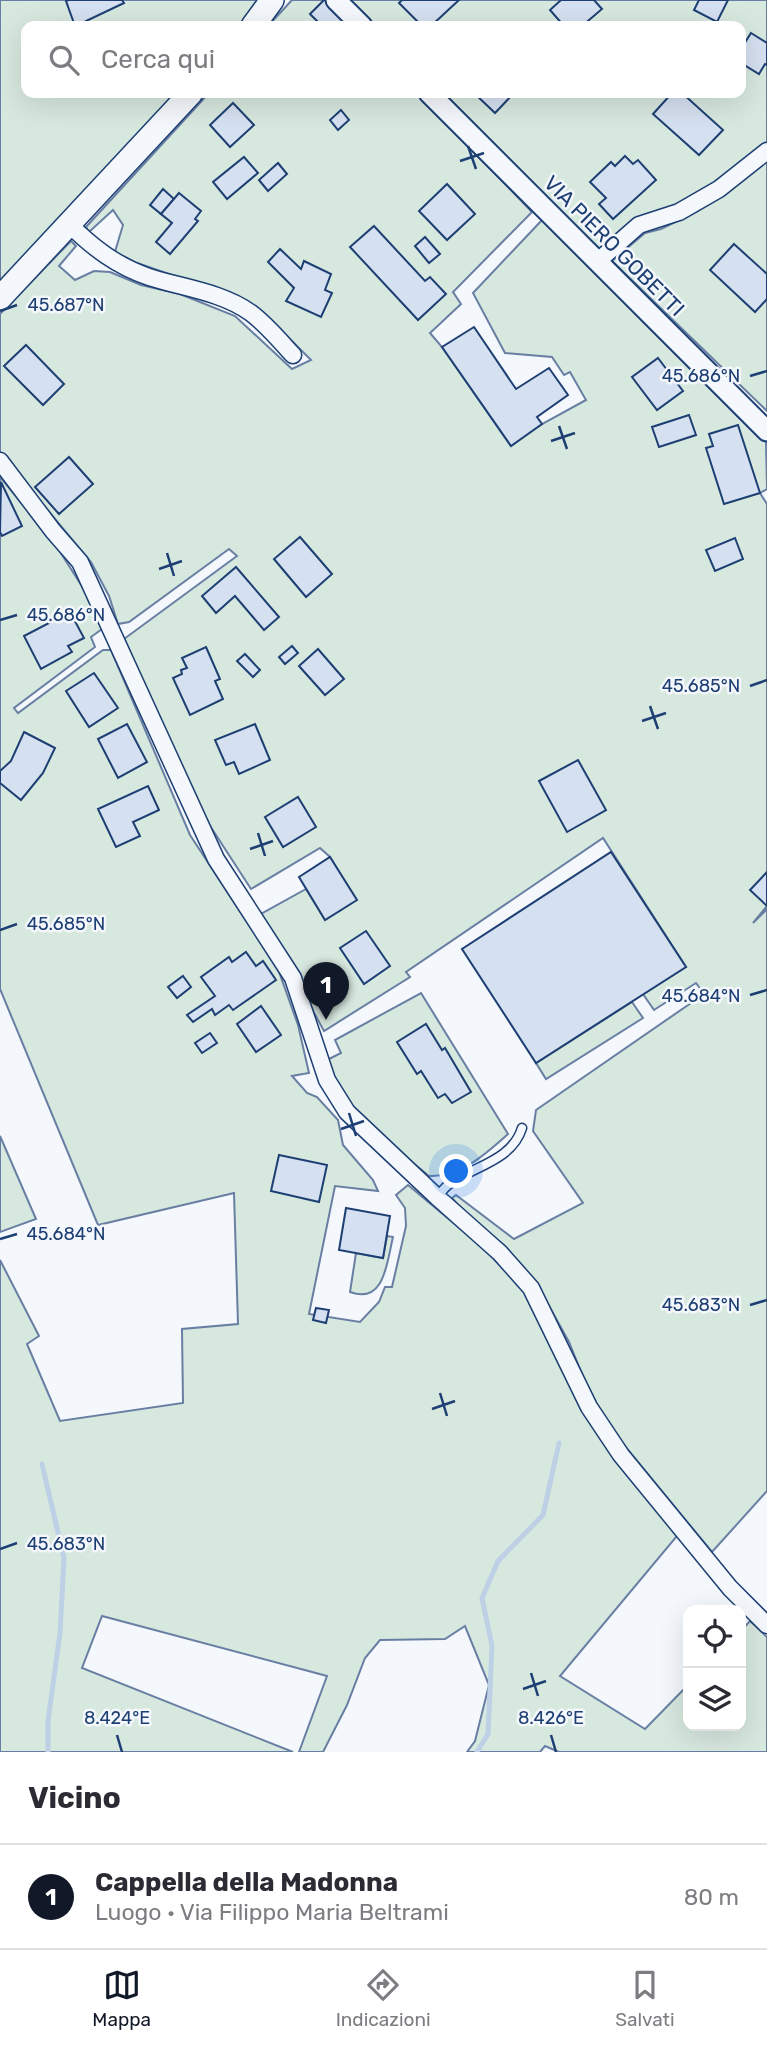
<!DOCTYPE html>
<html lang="it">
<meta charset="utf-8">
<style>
:root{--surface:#fff;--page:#f7f7f7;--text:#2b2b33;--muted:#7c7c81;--line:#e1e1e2;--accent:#111827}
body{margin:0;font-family:Rubik,sans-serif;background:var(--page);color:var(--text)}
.controls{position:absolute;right:21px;bottom:21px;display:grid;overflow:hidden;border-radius:14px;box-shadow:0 7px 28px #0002}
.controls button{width:63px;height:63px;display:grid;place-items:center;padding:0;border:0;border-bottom:2px solid var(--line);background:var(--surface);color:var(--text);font:35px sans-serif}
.you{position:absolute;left:457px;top:1172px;width:24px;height:24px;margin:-18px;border:5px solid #fff;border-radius:50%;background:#1a73e8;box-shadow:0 0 0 10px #1a73e833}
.badge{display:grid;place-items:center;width:46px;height:46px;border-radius:50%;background:var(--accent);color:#fff;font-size:23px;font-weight:700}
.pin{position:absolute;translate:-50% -58px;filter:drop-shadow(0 2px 4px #0008)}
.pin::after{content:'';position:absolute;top:37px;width:24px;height:21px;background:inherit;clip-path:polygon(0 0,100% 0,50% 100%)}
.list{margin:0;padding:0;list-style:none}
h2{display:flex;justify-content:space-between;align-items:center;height:91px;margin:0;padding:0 28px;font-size:30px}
h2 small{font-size:23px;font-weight:400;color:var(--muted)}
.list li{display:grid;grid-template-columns:46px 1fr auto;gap:21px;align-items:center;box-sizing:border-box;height:105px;padding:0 28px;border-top:2px solid var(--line)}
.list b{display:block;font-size:26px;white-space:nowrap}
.list p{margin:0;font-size:23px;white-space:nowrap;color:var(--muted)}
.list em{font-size:23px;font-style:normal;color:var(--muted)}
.icon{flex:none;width:38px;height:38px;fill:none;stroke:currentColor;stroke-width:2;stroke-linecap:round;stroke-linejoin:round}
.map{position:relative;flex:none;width:767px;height:1752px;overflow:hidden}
.search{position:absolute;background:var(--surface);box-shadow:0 7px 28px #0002;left:21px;right:21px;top:21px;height:77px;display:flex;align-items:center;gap:18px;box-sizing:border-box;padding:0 24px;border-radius:14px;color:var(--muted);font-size:26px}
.sheet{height:196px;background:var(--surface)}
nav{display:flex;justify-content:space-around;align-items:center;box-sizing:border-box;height:98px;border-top:2px solid var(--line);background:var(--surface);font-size:19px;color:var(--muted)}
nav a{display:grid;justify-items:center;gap:4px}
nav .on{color:var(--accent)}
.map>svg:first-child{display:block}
.green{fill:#d7e8df;stroke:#687fa3;stroke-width:2}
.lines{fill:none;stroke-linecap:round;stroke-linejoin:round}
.stream{stroke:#bed0e5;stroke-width:5}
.building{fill:#d5e0f0;stroke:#1d3f73;stroke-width:2}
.service-casing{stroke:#1d3f73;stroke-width:11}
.minor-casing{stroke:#1d3f73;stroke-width:19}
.tertiary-casing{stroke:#1d3f73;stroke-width:23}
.secondary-casing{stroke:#1d3f73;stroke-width:26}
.service{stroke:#f4f7fb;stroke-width:8}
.minor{stroke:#f4f7fb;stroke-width:16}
.tertiary{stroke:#f4f7fb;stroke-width:19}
.secondary{stroke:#f4f7fb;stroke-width:23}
.ticks{fill:none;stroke:#1d3f73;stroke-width:2.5}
.labels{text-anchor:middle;stroke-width:5;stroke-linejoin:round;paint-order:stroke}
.street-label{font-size:21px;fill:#1d3f73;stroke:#f4f7fb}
.ticks-label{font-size:18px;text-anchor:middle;fill:#1d3f73;stroke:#f4f7fb;stroke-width:5;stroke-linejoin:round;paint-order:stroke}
</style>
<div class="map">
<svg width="767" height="1752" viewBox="0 0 767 1752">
<rect width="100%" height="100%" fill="#f4f7fb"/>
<!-- green -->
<g class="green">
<path d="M0,0H258L239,26H26V93H180L0,283Z"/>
<path d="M292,0H327L353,26H268Z"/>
<path d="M346,0H767V144L692,198L598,255L436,93H741V26H371Z"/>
<path d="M209,93H417L532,212L453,292L461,304L430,333L442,347L510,445L542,424L586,400L570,372L564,375L552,357L505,353L473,293L543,219L766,441L767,489L760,493L767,504V906L753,923L767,909V1491L712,1552L615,1434L590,1394L569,1342L538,1286L505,1246L465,1213L452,1198L456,1195L514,1239L583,1203L533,1131L536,1110L704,994L696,983L654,1010L643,994L686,967L603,838L406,972L410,977L324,1031L261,914L306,889L325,919L356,900L330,857L320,848L251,889L203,815L124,639L237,556L229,549L129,622L118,624L109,596L91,562L0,453V314L71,241L76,246L59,266L75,280L94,271L110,272L141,285L180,294L235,316L292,369L311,360L274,323L241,299L114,255L123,225L113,210L89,232L86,227Z"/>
<path d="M767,161V411L612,261L645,233L661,229L698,211Z"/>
<path d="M0,477L55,544L85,591L102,629L91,637L95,647L14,708L18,713L103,650H111L190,835L278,969L298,1025L309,1073L292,1076L307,1093L317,1097L338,1120L343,1145L373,1180L378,1191L335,1186L309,1314L360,1322L379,1302L385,1287H392L406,1226L405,1208L396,1195L408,1185L481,1246L525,1291L677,1536L560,1676L645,1729L688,1685V1726H741V1631L750,1621L767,1637V1752H559L545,1746L540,1752H467L475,1741L489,1685L465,1626L445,1639L380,1640L365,1658L347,1705L323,1752H299L327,1676L102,1616L82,1668L293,1752H0V1260L39,1336L27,1344L60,1421L183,1403L182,1329L238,1324L234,1193L98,1225L0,989Z"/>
<path d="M421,993L508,1134C486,1154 459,1178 429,1176C399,1151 328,1100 329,1059L341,1053L335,1040Z"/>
<path d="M632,1002L643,1018L546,1079L536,1063Z"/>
<path d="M0,1136L36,1219L0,1232Z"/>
<path d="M387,1236L393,1237C387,1261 385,1305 350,1292L356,1253L383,1258Z"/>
</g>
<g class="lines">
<!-- stream -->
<g class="stream">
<path d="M42,1464L64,1558L60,1633L48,1721V1752"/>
<path d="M477,1752L488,1734L492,1646L482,1598L498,1561L543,1515L559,1443"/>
</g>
</g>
<!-- building -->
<g class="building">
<path d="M69,0H122L124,3L86,21L88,26H75L66,1Z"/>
<path d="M324,0H327L353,26H322L310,14Z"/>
<path d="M402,0H459L431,26H422L399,3Z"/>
<path d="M561,0H594L602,9L582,26H564L550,10Z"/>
<path d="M699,0H728L717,22L694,10Z"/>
<path d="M751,33L767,43V65L765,64L759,74L741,63V49Z"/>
<path d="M474,93H514L495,113Z"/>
<path d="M672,93H682L723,130L699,155L653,114Z"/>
<path d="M233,103L254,125L230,147L210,125Z"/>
<path d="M341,110L349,120L338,130L330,120Z"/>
<path d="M625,156L633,164L638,160L656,180L613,219L599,204L606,198L590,182L611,162L615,166Z"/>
<path d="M244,157L258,173L227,199L213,182Z"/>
<path d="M278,163L287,174L268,191L259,180Z"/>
<path d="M447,184L475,214L447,240L419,211Z"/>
<path d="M163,189L174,199L161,214L150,205Z"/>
<path d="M179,193L201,211L195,219L198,221L170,254L156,242L172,223L161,214Z"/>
<path d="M374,226L425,281L430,277L446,294L418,320L350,247Z"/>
<path d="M425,237L440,254L429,263L415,246Z"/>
<path d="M734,244L767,274V299L755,312L710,270Z"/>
<path d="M280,249L301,269L304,261L331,274L325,290L332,293L321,317L286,301L294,288L268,262Z"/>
<path d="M474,327L516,389L549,368L568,395L537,417L542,424L511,446L442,347Z"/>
<path d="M26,345L64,384L43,405L4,366Z"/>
<path d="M658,358L683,391L657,410L632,377Z"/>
<path d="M689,415L696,435L659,447L652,427Z"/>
<path d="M738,425L760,493L724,504L706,448L713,446L709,434Z"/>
<path d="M69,457L93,484L59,514L35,487Z"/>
<path d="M1,482L22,526L2,536L0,532Z"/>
<path d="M300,537L332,574L306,597L274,559Z"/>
<path d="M735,538L743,559L715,571L706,550Z"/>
<path d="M236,567L279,617L264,630L235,596L216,613L202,596Z"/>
<path d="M70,612L84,638L68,646L72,652L41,669L24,636Z"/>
<path d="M292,646L298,653L285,664L279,657Z"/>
<path d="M206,647L220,679L215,681L223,699L190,715L173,678L182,674L181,670L187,668L182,658Z"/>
<path d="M318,649L344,679L325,695L299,666Z"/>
<path d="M245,654L260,670L253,677L237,661Z"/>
<path d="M94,673L118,708L89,727L66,691Z"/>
<path d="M127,724L147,762L118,778L98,739Z"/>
<path d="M255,724L270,760L239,774L234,762L226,765L215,740Z"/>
<path d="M24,732L55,748L43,773L21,800L0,783V771L11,761Z"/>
<path d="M578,760L606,810L567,832L539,781Z"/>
<path d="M148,786L159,810L133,822L140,836L116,847L98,809Z"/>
<path d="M298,797L316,827L283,847L265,817Z"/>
<path d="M611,852L686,967L536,1063L462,949Z"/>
<path d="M330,857L357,900L325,920L299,877Z"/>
<path d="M767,872V906L750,890Z"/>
<path d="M366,931L390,966L364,984L340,948Z"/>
<path d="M246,952L256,966L263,961L276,980L233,1010L229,1005L215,1015L212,1009L193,1022L187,1015L215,996L201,977L229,957L232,962Z"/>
<path d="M183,976L191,987L177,998L168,987Z"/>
<path d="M261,1006L281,1035L256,1052L237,1024Z"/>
<path d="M426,1024L442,1050L445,1048L471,1092L452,1103L445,1094L438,1098L421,1071L417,1074L397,1042Z"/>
<path d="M210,1033L217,1043L202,1053L195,1043Z"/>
<path d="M279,1155L327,1165L319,1202L271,1191Z"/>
<path d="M346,1208L390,1216L383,1258L339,1250Z"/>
<path d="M316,1308L329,1310L326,1323L313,1320Z"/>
</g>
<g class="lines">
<defs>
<path id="service" d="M437,1197C441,1193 444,1188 448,1185C473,1166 512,1161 522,1128"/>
<g id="minor">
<path d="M69,224C93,248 117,266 149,277C183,288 222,292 251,313C267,325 280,341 293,355"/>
<path d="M598,261L639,225L679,212L719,189L767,151"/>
<path d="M0,461L53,531L80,562L216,859L293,978L327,1080L347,1112L437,1197L500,1253L531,1288L589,1407L621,1455L730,1588L767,1625"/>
</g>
<g id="tertiary">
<path d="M336,0L362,26"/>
<path d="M429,93L767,431"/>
</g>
<g id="secondary">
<path d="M253,26L272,0"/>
<path d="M0,298L191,93"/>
</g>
</defs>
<!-- service casing -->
<use href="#service" class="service-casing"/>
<!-- minor casing -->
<use href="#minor" class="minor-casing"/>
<!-- tertiary casing -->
<use href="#tertiary" class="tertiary-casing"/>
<!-- secondary casing -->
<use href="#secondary" class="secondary-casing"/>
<!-- service -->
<use href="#service" class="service"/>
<!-- minor -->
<use href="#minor" class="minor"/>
<!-- tertiary -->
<use href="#tertiary" class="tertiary"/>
<!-- secondary -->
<use href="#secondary" class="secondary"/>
</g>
<!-- ticks -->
<path class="ticks" d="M468,146L476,169M460,161L484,153M0,311L17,305M750,376L767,371M559,426L567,449M551,441L575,433M167,553L174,576M159,569L182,561M0,620L17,615M750,686L767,680M650,706L658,729M642,721L666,713M258,833L265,856M250,849L273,841M0,930L17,924M750,995L767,990M349,1113L356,1136M341,1129L364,1121M0,1239L17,1234M750,1305L767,1300M440,1393L447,1416M432,1409L455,1401M0,1549L17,1543M531,1673L538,1696M523,1689L546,1681M117,1735L122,1752M551,1735L556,1752"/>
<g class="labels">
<!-- street labels -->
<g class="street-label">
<text transform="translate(614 246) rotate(45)" y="7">VIA PIERO GOBETTI</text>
</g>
</g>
<g class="ticks-label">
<text x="66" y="311">45.687°N</text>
<text x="701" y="382">45.686°N</text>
<text x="66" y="621">45.686°N</text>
<text x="701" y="692">45.685°N</text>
<text x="66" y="930">45.685°N</text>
<text x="701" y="1002">45.684°N</text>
<text x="66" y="1240">45.684°N</text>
<text x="701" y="1311">45.683°N</text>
<text x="66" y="1550">45.683°N</text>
<text x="117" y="1724">8.424°E</text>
<text x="551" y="1724">8.426°E</text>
</g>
</svg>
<div class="controls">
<button><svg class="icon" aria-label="locate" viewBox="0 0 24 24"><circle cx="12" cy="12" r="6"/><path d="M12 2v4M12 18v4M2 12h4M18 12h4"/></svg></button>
<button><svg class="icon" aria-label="layers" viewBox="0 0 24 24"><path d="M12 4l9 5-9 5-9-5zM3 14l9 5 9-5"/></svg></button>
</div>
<div class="you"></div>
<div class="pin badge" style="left:326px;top:1020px">1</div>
<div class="search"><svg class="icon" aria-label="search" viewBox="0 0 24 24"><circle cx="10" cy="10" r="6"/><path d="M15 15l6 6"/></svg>Cerca qui</div>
</div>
<section class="sheet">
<h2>Vicino<small></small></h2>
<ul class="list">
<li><span class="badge">1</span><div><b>Cappella della Madonna</b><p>Luogo · Via Filippo Maria Beltrami</p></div><em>80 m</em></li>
</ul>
</section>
<nav>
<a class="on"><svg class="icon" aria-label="map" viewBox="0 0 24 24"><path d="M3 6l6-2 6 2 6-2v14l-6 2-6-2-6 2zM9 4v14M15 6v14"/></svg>Mappa</a>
<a><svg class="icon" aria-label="directions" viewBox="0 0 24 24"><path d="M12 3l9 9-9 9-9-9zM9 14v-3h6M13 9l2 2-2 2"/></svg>Indicazioni</a>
<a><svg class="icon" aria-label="saved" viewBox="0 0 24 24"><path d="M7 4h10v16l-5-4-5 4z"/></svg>Salvati</a>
</nav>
